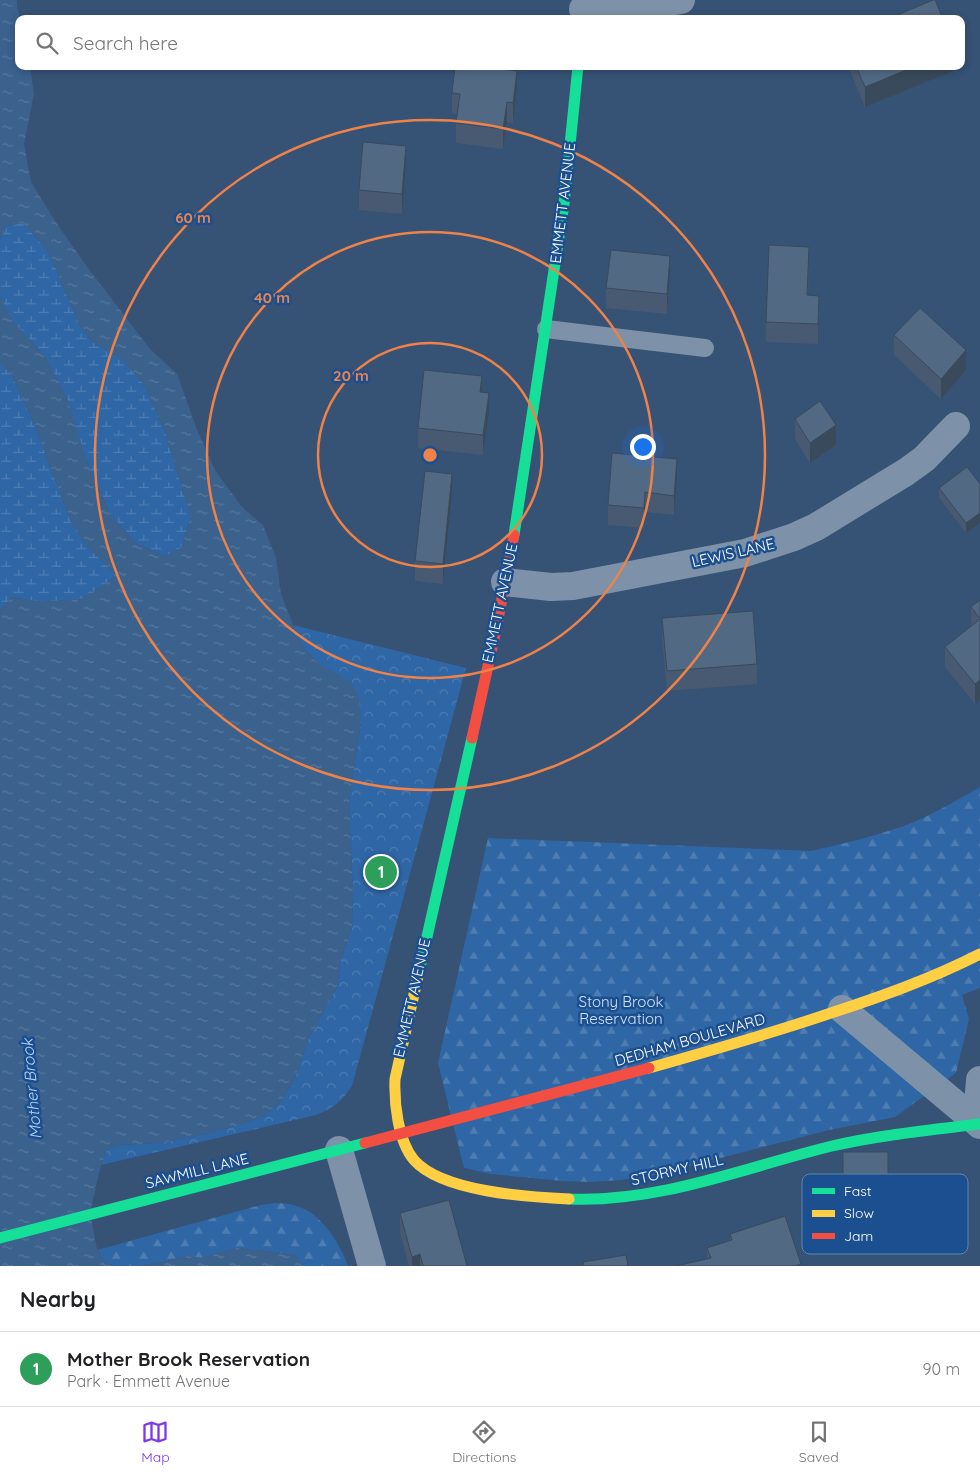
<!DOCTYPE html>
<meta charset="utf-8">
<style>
:root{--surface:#fff;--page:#f2f2f2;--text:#202124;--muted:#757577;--line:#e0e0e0;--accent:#7c3aed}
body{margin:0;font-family:Quicksand,sans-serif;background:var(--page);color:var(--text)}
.you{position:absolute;left:642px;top:446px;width:18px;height:18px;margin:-12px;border:4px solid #fff;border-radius:50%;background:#1a73e8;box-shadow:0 0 0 8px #1a73e833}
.badge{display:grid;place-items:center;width:32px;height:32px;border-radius:50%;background:var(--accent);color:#fff;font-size:16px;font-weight:700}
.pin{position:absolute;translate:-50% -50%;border:2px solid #fff;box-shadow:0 1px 5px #0006}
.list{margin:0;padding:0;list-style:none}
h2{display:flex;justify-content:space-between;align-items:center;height:65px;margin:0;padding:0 20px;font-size:21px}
h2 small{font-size:16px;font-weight:400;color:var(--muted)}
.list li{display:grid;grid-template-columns:32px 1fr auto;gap:15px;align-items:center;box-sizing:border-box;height:75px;padding:0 20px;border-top:1px solid var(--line)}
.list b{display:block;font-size:19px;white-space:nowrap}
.list p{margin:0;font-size:16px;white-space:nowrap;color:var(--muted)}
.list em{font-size:16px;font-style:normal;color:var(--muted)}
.icon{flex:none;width:28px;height:28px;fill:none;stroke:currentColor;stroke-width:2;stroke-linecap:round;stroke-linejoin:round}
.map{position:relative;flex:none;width:980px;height:1266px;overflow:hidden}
.search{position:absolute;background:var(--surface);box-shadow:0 2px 8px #0003;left:15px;right:15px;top:15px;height:55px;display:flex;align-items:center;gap:12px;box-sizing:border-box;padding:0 18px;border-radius:10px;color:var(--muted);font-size:19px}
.sheet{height:140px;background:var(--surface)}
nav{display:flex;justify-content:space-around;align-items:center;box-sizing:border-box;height:70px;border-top:1px solid var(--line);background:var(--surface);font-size:14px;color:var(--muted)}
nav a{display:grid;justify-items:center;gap:2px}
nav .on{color:var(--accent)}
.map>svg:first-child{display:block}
.forest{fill:url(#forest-firs)}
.wetland{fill:url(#wetland-marsh)}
.park{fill:url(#park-crowns)}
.water{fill:url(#water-ripples)}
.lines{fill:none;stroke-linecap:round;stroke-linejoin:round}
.lane{stroke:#7d92a8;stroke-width:18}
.street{stroke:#7d92a8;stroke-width:28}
.fast{stroke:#16e098;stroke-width:11}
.slow{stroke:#ffcf43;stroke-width:11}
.jam{stroke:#f24e42;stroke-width:11}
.wall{fill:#475a72}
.shaded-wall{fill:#394a5c}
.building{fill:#526984;stroke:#394a5c}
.ring{fill:none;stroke:#ee8249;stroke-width:2.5}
.labels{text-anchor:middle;stroke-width:5;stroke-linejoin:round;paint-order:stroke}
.street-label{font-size:15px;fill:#fff;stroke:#1b4f8f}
.park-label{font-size:15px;fill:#cfe3fa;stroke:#1b4f8f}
.water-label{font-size:16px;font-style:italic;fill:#b5d3f5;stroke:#1b4f8f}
.key{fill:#1b4f8f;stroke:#5f84b1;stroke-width:1}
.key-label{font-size:14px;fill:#fff}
.centre{fill:#ee8249;stroke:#1b4f8f;stroke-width:2.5}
.ring-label{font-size:15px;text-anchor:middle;font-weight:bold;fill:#ee8249;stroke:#1b4f8f;stroke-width:5;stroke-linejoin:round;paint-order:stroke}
</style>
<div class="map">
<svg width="980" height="1266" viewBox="0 0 980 1266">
<defs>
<pattern id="forest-firs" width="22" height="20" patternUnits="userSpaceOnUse" patternTransform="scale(1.25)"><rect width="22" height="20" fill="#2f66a5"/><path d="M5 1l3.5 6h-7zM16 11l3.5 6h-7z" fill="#4e7db2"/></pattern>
<pattern id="wetland-marsh" width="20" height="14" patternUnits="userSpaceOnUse" patternTransform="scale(1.25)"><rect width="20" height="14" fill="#2f66a5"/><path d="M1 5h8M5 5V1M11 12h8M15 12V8" fill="none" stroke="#4e7db2"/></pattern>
<pattern id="park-crowns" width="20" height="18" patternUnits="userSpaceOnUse" patternTransform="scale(1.25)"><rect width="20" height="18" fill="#2f66a5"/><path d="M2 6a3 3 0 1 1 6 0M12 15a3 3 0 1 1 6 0" fill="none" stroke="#4e7db2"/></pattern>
<pattern id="water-ripples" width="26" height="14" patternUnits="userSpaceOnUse" patternTransform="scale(1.25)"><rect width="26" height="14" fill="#3b618d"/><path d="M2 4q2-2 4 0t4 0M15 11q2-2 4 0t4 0" fill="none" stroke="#58799e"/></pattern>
</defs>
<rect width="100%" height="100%" fill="#365274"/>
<!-- forest -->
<g class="forest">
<path d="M980,787V988L962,995L969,1019L956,1073L895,1117L829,1130L651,1176L620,1180L592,1182L563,1181L491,1174L464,1168L438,1063L488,838L811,851C843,844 874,836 904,826C930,816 956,801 980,787Z"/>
<path d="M275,1203C284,1203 293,1204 302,1208C323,1216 341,1246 348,1266H302L296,1256L281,1253L236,1248L202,1258L186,1256L163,1262L137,1266H113L104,1261L97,1250L261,1205Z"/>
</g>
<!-- wetland -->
<g class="wetland">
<path d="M23,223L49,252L79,324L92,342L121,358L145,386L165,432L191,517L181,548L165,556L137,544L110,514L86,459L46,358L10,318L0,296V240L6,226Z"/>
<path d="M0,362L13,378L33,421L71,522L87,546L117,576L81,599L41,602L12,597L0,610Z"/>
</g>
<!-- park -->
<path class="park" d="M293,625L466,668L352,1086C340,1103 335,1107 316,1115L101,1165L106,1151L118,1145L161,1143L206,1134L239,1125L262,1117L280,1103L295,1078L308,1040L337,987L341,959L352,927L353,895L349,800L361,722L351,682L322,667L304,649Z"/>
<!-- water -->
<g class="water">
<path d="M0,0H17V5L20,19H19V66H30L34,94L24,144L31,182L55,221L85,264L150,349L177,374L196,427L215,470L241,506L263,525L276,558L281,594L293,625L304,649L322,667L351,682L359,697L361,722L349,800L353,895L352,927L341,959L337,987L308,1040L295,1078L280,1103L262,1117L239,1125L206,1134L161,1143L118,1145L106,1152L101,1165L90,1212L97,1250L104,1261L113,1266H0V610L12,597L41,602L81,599L117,576L87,546L71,522L33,421L13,378L0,362V296L10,318L46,358L68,400L86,459L110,514L137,544L165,556L181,548L191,517L165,432L145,386L121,358L92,342L79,324L49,252L23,223L6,226L0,240Z"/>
<path d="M236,1248L281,1253L296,1256L302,1266H137L163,1262L186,1256L202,1258Z"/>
</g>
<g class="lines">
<!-- lane -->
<path class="lane" d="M546,329L705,348"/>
<!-- street -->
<g class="street">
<path d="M583,9C616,9 648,6 681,0"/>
<path d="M505,582L551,587L573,586L745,553L794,537L816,527L906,472L924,459L956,426"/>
<path d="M842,1009L979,1124"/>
<path d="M980,1080L979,1093L980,1125"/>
<path d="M339,1150L372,1266"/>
</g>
<!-- fast -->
<g class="fast">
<path d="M514,535L564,204L578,66"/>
<path d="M419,972L472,738"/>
<path d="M569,1199C659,1203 746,1167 832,1146C880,1135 930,1130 979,1124"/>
<path d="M0,1238L365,1143"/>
</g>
<!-- slow -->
<g class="slow">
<path d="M419,972L395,1079C394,1103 398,1141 414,1160C442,1192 528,1197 569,1199"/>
<path d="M649,1068C709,1051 769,1034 828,1014C880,997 931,979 980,954"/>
</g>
<!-- jam -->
<g class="jam">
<path d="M472,738L496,630L514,535"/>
<path d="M365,1143L649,1068"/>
</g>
</g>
<!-- wall -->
<g class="wall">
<path d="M848,66H956V70L865,107Z"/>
<path d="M517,91L513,123L507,122L503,149L456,143V123L457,114L452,113V93Z"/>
<path d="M406,166L402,214L359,210V190Z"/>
<path d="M809,267L808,295L819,316L818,344L766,342V322Z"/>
<path d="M670,276L667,314L606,308V288Z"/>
<path d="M894,335L966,370L941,399L894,355Z"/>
<path d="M482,393L489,413L483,455L418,448V428Z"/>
<path d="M795,419L836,445L810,463L795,439Z"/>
<path d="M677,479L674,515L645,512L644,528L608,525V505Z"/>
<path d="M980,484V523L966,533L939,498V488Z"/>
<path d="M452,493L443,584L415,581V561Z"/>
<path d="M980,600V700L975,704L945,667V647L971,626V607Z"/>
<path d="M662,618L757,664V684L667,691L662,638Z"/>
<rect x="843" y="1152" width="45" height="91"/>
<path d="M400,1213L467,1266H409L400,1233Z"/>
<path d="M730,1234L801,1266L707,1259V1248L730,1240Z"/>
</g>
<!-- shaded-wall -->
<g class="shaded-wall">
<path d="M916,66H956V70L865,107V87Z"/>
<path d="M517,71V91L513,123V103Z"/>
<path d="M507,102V122L503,149V129Z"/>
<path d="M406,146V166L402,214V194Z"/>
<path d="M670,256V276L667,314V294Z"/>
<path d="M819,296V316L818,344V324Z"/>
<path d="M966,350V370L941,399V379Z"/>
<path d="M482,376V396L480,392Z"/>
<path d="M489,393V413L483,455V435Z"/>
<path d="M836,425V445L810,463V443Z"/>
<path d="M677,459V479L674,515V496Z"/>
<path d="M452,474V493L443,584V564Z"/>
<path d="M645,492V512L644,528V508Z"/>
<path d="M980,513V523L966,533V523Z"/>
<path d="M980,680V700L975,704V684Z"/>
<path d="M420,1254V1266H412V1257Z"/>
</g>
<!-- building -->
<g class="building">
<path d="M933,0H935L943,19H888Z"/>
<path d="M455,66H480L517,71L513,103L507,102L503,129L456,123L460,94L452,93Z"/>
<path d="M856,66H916L865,87Z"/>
<path d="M363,142L406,146L402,194L359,190Z"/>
<path d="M769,245L809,247L807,295L819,296L818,324L766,322Z"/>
<path d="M611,250L670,256L667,294L606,288Z"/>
<path d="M920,308L966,350L941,379L894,335Z"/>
<path d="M424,370L482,376L480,392L489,393L483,435L418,428Z"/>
<path d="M820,401L836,425L810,443L795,419Z"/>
<path d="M612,453L677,459L674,496L645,492L644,508L608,505Z"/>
<path d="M967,467L980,484V513L966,523L939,488Z"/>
<path d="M425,471L452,474L443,564L415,561Z"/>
<path d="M980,600V618L971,607Z"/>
<path d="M753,611L757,664L667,671L662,618Z"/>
<path d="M980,619V680L975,684L945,647Z"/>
<rect x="843" y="1152" width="45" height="71"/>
<path d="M449,1200L467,1266H423L420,1254L412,1257L400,1213Z"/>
<path d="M785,1216L801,1264L794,1266H676L711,1258L707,1248L732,1240L730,1234Z"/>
<path d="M626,1255L628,1266H584L583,1262Z"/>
</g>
<!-- distance rings -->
<g class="ring">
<circle cx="430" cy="455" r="112"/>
<circle cx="430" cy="455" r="223"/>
<circle cx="430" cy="455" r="335"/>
</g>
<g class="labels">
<!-- street labels -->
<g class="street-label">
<text transform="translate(563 203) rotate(-83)" y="5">EMMETT AVENUE</text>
<text transform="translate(733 553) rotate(-13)" y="5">LEWIS LANE</text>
<text transform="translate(500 603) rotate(-78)" y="5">EMMETT AVENUE</text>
<text transform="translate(412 998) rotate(-77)" y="5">EMMETT AVENUE</text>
<text transform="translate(690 1040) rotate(-16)" y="5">DEDHAM BOULEVARD</text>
<text transform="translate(677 1170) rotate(-13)" y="5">STORMY HILL</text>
<text transform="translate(197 1171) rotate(-14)" y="5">SAWMILL LANE</text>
</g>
<!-- park labels -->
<g class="park-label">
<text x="621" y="1007">Stony Brook<tspan x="621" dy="17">Reservation</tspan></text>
</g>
<!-- water labels -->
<g class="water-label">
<text transform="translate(31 1089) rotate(-95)" y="6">Mother Brook</text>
</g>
</g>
<!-- legend -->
<rect x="802" y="1174" width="166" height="80" rx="8" class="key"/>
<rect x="812" y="1188" width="23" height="6" fill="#16e098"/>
<rect x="812" y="1210" width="23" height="7" fill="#ffcf43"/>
<rect x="812" y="1233" width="23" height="6" fill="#f24e42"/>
<g class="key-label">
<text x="844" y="1196">Fast</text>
<text x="844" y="1218">Slow</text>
<text x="844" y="1241">Jam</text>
</g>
<circle cx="430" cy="455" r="8" class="centre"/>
<g class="ring-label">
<text x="193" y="223">60 m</text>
<text x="272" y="303">40 m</text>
<text x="351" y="381">20 m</text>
</g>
</svg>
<div class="you"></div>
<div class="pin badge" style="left:381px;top:872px;background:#2e9e5b">1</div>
<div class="search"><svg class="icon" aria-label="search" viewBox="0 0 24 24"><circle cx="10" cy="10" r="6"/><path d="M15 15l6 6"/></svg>Search here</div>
</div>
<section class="sheet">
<h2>Nearby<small></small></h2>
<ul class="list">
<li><span class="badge" style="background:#2e9e5b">1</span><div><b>Mother Brook Reservation</b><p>Park · Emmett Avenue</p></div><em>90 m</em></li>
</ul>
</section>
<nav>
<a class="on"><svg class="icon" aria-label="map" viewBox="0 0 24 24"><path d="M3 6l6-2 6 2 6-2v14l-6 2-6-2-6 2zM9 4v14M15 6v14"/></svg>Map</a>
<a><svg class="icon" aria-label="directions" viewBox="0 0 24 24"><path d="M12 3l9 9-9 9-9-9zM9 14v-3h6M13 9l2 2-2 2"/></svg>Directions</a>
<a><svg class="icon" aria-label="saved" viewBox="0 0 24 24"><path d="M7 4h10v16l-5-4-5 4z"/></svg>Saved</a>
</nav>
